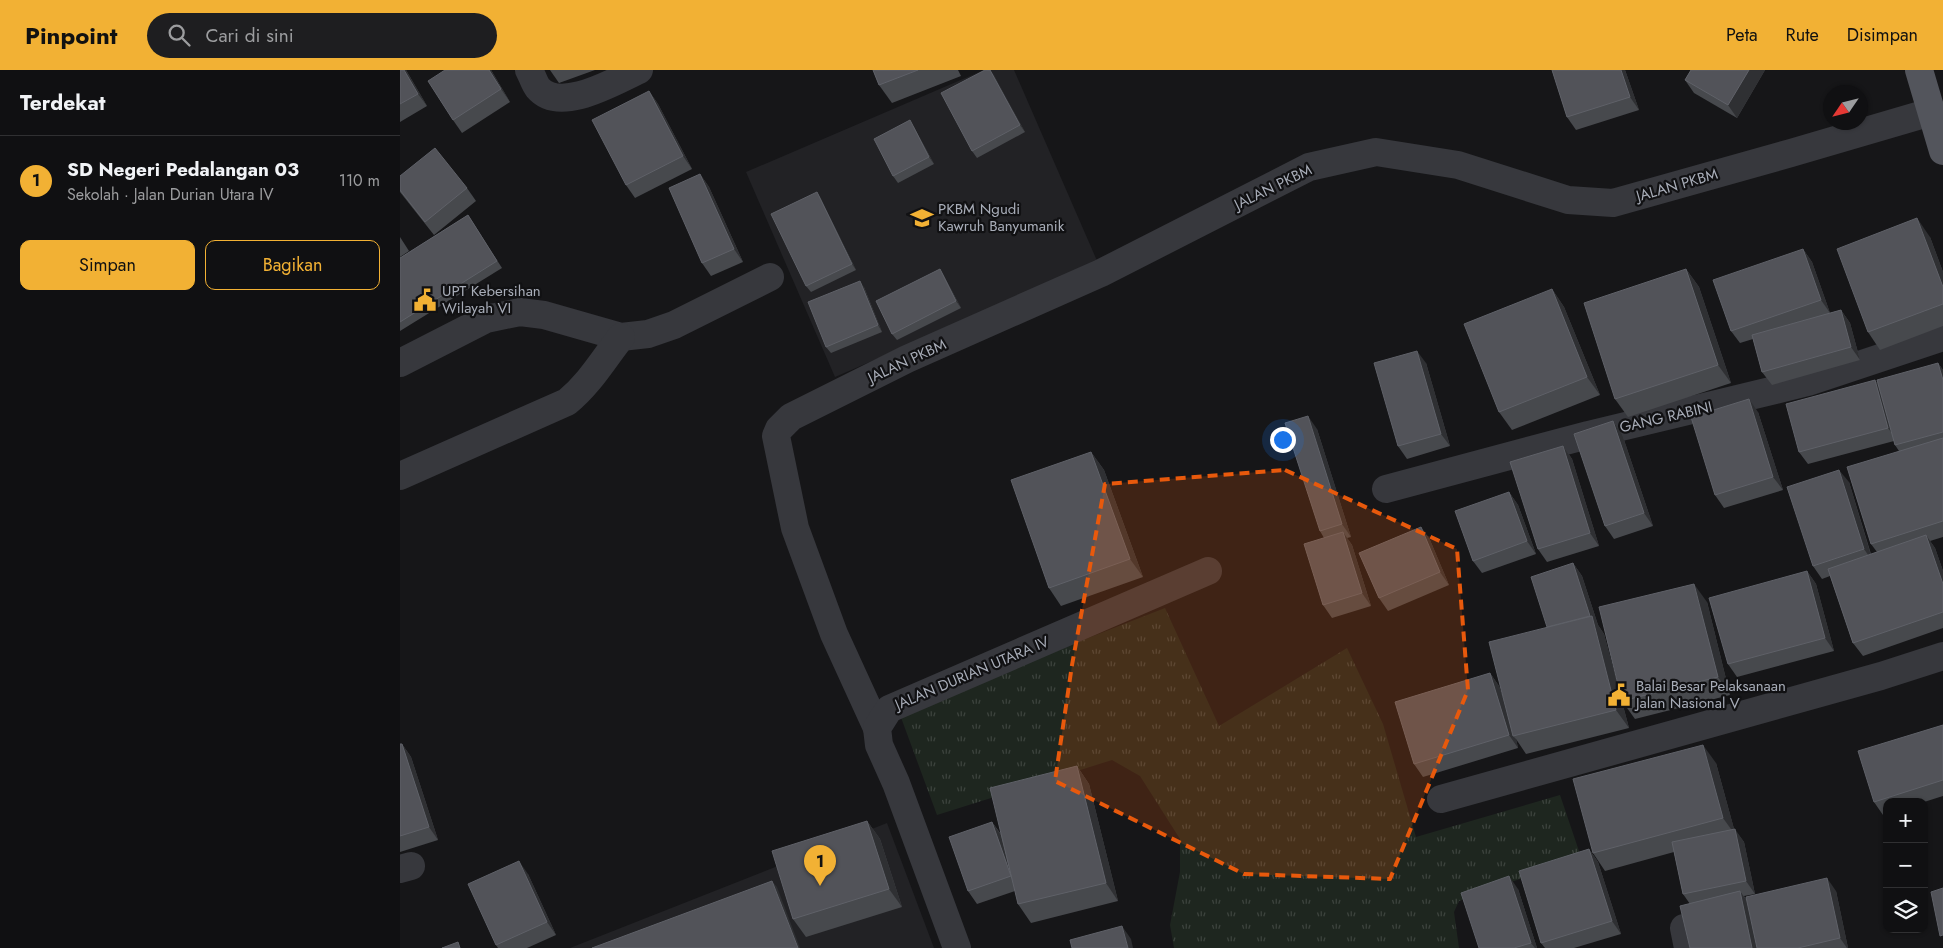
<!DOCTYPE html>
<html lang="id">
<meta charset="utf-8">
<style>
:root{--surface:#101012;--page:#1e1e20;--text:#f1f3f6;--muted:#9c9d9f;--line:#303032;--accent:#f2b134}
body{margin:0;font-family:Jost,sans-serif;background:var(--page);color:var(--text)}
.controls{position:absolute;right:15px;bottom:15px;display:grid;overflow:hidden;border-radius:10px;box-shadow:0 1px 4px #0004}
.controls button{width:45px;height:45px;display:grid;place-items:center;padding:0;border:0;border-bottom:1px solid var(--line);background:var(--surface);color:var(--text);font:25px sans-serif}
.compass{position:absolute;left:1423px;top:15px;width:45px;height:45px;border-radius:50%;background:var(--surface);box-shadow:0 1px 4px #0004;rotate:235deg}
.you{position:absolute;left:882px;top:369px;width:18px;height:18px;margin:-12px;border:4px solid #fff;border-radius:50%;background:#1a73e8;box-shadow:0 0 0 8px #1a73e833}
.badge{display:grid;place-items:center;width:32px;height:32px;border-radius:50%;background:var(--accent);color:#111;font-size:16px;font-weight:700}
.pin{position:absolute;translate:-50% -41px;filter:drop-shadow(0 1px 2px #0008)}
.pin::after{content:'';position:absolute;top:26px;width:18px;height:15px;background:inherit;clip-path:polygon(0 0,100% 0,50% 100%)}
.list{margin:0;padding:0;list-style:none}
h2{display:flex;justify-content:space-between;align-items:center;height:65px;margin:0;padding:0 20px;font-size:21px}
h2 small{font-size:16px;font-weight:400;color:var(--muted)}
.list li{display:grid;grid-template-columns:32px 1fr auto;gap:15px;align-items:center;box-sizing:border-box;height:90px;padding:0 20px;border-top:1px solid var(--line)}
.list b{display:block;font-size:19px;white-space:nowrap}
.list p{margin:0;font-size:16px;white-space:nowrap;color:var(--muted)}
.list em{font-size:16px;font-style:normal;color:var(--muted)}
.actions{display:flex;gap:10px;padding:15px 20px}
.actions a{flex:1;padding:11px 0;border:1px solid var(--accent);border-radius:10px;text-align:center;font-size:18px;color:var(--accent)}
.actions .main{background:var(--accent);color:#111}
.icon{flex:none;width:28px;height:28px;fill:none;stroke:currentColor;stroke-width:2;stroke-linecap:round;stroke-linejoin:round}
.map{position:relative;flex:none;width:1543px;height:878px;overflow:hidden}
header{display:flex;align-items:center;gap:30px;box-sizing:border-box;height:70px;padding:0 25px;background:var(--accent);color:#111}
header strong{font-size:24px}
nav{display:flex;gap:28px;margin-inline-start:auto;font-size:18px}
.search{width:350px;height:45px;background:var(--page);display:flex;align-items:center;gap:12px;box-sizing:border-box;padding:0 18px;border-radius:28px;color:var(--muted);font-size:19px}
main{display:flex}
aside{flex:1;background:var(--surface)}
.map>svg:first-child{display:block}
.built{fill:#222225}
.grass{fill:url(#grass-tufts)}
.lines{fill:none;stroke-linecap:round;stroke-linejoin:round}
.minor{stroke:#37383d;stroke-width:28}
.major{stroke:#53555c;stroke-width:28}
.wall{fill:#47494d}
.shaded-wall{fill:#2f3033}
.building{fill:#525359;stroke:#5f6168}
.marked{fill:#e8590c;fill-opacity:0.2;stroke:#e8590c;stroke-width:4;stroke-dasharray:10 6;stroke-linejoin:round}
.labels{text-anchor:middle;stroke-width:4.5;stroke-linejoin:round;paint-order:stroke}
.street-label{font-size:15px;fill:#a8adb8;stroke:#111113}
.poi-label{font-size:15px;fill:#a8adb8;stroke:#111113;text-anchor:start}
</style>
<header>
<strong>Pinpoint</strong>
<div class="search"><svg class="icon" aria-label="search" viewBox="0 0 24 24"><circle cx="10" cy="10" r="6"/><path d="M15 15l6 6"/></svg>Cari di sini</div>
<nav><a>Peta</a><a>Rute</a><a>Disimpan</a></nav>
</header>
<main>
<aside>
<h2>Terdekat<small></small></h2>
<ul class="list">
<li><span class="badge">1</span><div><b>SD Negeri Pedalangan 03</b><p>Sekolah · Jalan Durian Utara IV</p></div><em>110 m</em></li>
</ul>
<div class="actions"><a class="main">Simpan</a><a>Bagikan</a></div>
</aside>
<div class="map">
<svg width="1543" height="878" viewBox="0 0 1543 878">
<defs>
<pattern id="grass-tufts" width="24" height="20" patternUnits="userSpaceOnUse" patternTransform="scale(1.25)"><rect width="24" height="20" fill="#1e261f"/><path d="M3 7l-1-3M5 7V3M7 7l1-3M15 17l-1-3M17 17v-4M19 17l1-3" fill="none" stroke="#3c433d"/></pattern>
</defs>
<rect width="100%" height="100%" fill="#161618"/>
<!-- built -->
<g class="built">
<path d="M584,0H614L698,193L435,307L346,102Z"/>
<path d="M487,753L534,878H170Z"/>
</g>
<!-- grass -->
<path class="grass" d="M765,538L819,656L947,578L983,654L1016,767L1160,725L1181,787L1059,831L1054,842L1059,878H774L770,855L780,802V769L740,706L712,690L537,745L499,642Z"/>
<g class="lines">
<!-- minor -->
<g class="minor">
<path d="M129,0C132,5 134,13 138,18C160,44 215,11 239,0"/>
<path d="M0,293L86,249L120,242L144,245L221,267L248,264L274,255L370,207"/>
<path d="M0,406L167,332C190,313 203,290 221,267"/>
<path d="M986,419L1188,365L1408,312L1543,267"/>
<path d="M477,658L434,564L395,458L376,366L379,359L391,347L507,289L701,203L909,97L976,82L1058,95L1168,130L1213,133L1391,83L1531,42"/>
<path d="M1041,729L1481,606L1543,586"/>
<path d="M0,799L11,796"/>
<path d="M1284,858L1288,878"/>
<path d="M557,878L496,713L479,675L477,658L489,639L808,501"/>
</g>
<!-- major -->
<path class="major" d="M1519,0L1543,81"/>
</g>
<!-- wall -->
<g class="wall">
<path d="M0,0H6L27,36L0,52Z"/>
<path d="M45,0H91L110,32L62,63L53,50Z"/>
<path d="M150,0H195L159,13Z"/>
<path d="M473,0H558L561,6L492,33L479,15Z"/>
<path d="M590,0L625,62L577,88L572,81Z"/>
<path d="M1152,0H1225L1239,40L1176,60L1167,47Z"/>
<path d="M1291,0H1365L1337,48L1294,23L1285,10Z"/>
<path d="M249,21L258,34L292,99L235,128L226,115Z"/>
<path d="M514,57L534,94L498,113L493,106Z"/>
<path d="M300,104L309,117L343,192L311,206L302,193Z"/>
<path d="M0,106L67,118L76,131L34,165L0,122Z"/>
<path d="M417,122L421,129L456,200L411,222L406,216Z"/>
<path d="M68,145L102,198L0,261V188Z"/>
<path d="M0,167L9,181L0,187Z"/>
<path d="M1530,167L1543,202V256L1480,280L1468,262Z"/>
<path d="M1403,179L1412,192L1430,243L1441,240L1450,253L1460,290L1372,315L1362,302L1353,269L1340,273L1331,261Z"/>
<path d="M540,199L544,206L561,238L497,270L492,264Z"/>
<path d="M1286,199L1299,217L1331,313L1228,347L1215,329Z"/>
<path d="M464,217L482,262L431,283L426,277Z"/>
<path d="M1152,219L1164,237L1200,325L1112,360L1099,342Z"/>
<path d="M1026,293L1050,376L1007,389L998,376Z"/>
<path d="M1538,293L1543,300V467L1530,471L1535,478L1543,501V558L1463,586L1453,573L1430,506L1422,509L1413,496L1449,412L1471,484L1477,482L1471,474L1499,381L1495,375L1494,371L1408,394L1399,382L1475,310L1479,316Z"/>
<path d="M1358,342L1383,420L1324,438L1315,425Z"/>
<path d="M1213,351L1222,364L1253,456L1214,469L1205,456Z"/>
<path d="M917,359L951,467L947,468L952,475L971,536L932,548L923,535L924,468L920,461Z"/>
<path d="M1163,376L1172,389L1199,476L1147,492L1138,479Z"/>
<path d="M691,382L704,400L743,507L661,536L649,518Z"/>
<path d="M1109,422L1118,435L1136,484L1082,503L1073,491Z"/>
<path d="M1021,457L1030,470L1049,515L988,541L979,528Z"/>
<path d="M1173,493L1182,506L1198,555L1204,564L1229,658L1126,684L1116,669L1118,678L1023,707L1014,694L1090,603L1099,616L1107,640L1147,557Z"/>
<path d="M1407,501L1416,514L1434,581L1337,607L1328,594Z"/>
<path d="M1307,532L1330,625L1235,649L1222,631Z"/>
<path d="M1543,655V726L1524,732H1487V744L1483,745L1474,732Z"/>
<path d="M0,674H2L11,687L38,770L0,782Z"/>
<path d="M1316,693L1334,759L1344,772L1355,824L1344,826L1347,831L1436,821L1448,878H1290V834L1283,824L1274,782L1205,801L1193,783Z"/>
<path d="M677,696L689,714L718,831L631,853L618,834L615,821L577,834L568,821L592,752L601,764Z"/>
<path d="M467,751L480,769L502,837L406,867L393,849Z"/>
<path d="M1189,779L1198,792L1221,864L1174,878H1145L1141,873Z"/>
<path d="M128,804L156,865L127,878H98L96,875Z"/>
<path d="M1118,819L1137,878H1079Z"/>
</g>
<!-- shaded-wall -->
<g class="shaded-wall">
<path d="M4,0H6L27,36L18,24Z"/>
<path d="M89,0H91L110,32L101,19Z"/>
<path d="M590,0L594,5L625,62L620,55Z"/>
<path d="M1221,0H1225L1239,40L1230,27Z"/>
<path d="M1349,0H1365L1337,48L1328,35Z"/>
<path d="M249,21L258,34L292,99L283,86Z"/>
<path d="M510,50L514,57L534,94L529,87Z"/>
<path d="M300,104L309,117L343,192L334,179Z"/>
<path d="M417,122L421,129L456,200L452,194Z"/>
<path d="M1517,148L1530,167L1543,202V217Z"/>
<path d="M1403,179L1412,192L1430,243L1421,230Z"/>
<path d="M540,199L544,206L561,238L556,231Z"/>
<path d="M1286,199L1299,217L1331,313L1318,295Z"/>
<path d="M460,211L464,217L482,262L478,255Z"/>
<path d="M1152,219L1164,237L1200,325L1187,307Z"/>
<path d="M1441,240L1450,253L1460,290L1451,277Z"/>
<path d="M1017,281L1026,293L1050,376L1041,364Z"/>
<path d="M1538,293L1543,300V310Z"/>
<path d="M1475,310L1484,323L1497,370L1488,358Z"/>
<path d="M1349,329L1358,342L1383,420L1373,407Z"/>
<path d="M908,346L917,359L951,467L942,454Z"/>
<path d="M1213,351L1222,364L1253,456L1244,443Z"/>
<path d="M1163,376L1172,389L1199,476L1190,463Z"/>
<path d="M691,382L704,400L743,507L730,489Z"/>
<path d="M1439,400L1449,412L1473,492L1464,479Z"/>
<path d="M1109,422L1118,435L1136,484L1127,471Z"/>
<path d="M1021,457L1030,470L1049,515L1040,502Z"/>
<path d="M943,462L952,475L971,536L962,523Z"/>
<path d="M1526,465L1535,478L1543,501V514Z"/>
<path d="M1173,493L1182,506L1198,555L1204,564L1229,658L1216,640L1191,549Z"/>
<path d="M1407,501L1416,514L1434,581L1425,568Z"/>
<path d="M1294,514L1307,532L1330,625L1318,607Z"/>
<path d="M1090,603L1099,616L1115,666H1113L1116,669L1118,678L1109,665Z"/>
<path d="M2,674L11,687L38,770L29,757Z"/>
<path d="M1303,675L1316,693L1336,766L1323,748Z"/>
<path d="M677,696L689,714L718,831L706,813Z"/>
<path d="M467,751L480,769L502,837L489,819Z"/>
<path d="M592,752L601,765L611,806Z"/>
<path d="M1335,759L1344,772L1355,824L1346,811Z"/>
<path d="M1189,779L1198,792L1221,864L1212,851Z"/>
<path d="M119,791L128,804L156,865L147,852Z"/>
<path d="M1109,806L1118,819L1137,878H1135L1131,873Z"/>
<path d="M1427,808L1436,821L1448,878H1447L1440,868Z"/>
<path d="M372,811L377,817L400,878H398Z"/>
<path d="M1340,821L1349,834L1359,878H1352Z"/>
<path d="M722,856L731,869L733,878H728Z"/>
</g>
<!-- building -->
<g class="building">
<path d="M0,0H4L18,24L0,34Z"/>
<path d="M45,0H89L101,19L53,50L28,11Z"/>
<path d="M473,0H518L479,15Z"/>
<path d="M585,0H590L620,55L572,81L541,23Z"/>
<path d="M1152,0H1221L1230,27L1167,47Z"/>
<path d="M1291,0H1349L1328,35L1285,10Z"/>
<path d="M249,21L283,86L226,115L192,50Z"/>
<path d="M510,50L529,87L493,106L474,69Z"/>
<path d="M35,78L67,118L25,152L0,120V106Z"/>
<path d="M300,104L334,179L302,193L269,118Z"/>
<path d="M417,122L452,194L406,216L371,144Z"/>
<path d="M68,145L97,191L0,252V188Z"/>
<path d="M1517,148L1543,217V234L1468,262L1437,179Z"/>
<path d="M1403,179L1421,230L1331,261L1313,210Z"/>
<path d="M540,199L556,231L492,264L476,231Z"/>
<path d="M1286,199L1318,295L1215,329L1184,233Z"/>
<path d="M460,211L478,255L426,277L408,232Z"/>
<path d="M1152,219L1187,307L1099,342L1064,254Z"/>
<path d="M1441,240L1451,277L1362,302L1352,265Z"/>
<path d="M1017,281L1041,364L998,376L974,293Z"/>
<path d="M1538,293L1543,310V362L1495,375L1477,310Z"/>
<path d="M1475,310L1488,358L1399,382L1386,334Z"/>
<path d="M1349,329L1373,407L1315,425L1291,347Z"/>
<path d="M908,346L942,454L920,461L885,353Z"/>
<path d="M1213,351L1244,443L1205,456L1174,364Z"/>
<path d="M1543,368V451L1471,474L1447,397Z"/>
<path d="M1163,376L1190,463L1138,479L1110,392Z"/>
<path d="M691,382L730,489L649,518L611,410Z"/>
<path d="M1439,400L1464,479L1413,496L1387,417Z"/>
<path d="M1109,422L1127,471L1073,491L1055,441Z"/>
<path d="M1021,457L1040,502L979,528L959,483Z"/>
<path d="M943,462L962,523L923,535L904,474Z"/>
<path d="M1526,465L1543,514V542L1453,573L1428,499Z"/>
<path d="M1173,493L1190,546L1147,557L1131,507Z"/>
<path d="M1407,501L1425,568L1328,594L1309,528Z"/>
<path d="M1294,514L1318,607L1222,631L1199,537Z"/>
<path d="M1192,546L1216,640L1113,666L1089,572Z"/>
<path d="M1090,603L1109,665L1014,694L995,632Z"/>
<path d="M1543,655V710L1474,732L1458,681Z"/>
<path d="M0,674H2L29,757L0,766Z"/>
<path d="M1303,675L1323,748L1193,783L1173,709Z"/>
<path d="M677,696L706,813L618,834L590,718Z"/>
<path d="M467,751L489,819L393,849L372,781Z"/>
<path d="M592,752L611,806L568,821L549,767Z"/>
<path d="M1335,759L1346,811L1283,824L1272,772Z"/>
<path d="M1189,779L1212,851L1141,873L1119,801Z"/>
<path d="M119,791L147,852L96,875L68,814Z"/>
<path d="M1109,806L1131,873L1114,878H1079L1061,823Z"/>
<path d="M1427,808L1440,868L1398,878H1357L1346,827Z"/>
<path d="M372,811L398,878H192Z"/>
<path d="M1543,818V865L1540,866L1531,822Z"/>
<path d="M1340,821L1352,878H1290L1280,836Z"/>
<path d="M722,856L728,878H672L670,870Z"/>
<path d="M58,872L60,878H42Z"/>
</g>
<!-- marked area -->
<path class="marked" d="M885,400L1057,479L1068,620L990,809L844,804L655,711L672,595L705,414Z"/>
<!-- icons -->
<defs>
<symbol id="school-bare" viewBox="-9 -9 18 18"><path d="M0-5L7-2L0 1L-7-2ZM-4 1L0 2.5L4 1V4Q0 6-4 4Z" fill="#f2b134" stroke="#111113" stroke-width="2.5" paint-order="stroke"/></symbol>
<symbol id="civic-bare" viewBox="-9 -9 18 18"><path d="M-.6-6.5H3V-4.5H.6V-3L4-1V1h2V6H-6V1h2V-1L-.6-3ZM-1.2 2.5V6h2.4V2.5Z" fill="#f2b134" stroke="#111113" stroke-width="2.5" paint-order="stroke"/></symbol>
</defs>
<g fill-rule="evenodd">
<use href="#school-bare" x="506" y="132" width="32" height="32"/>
<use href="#civic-bare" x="9" y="214" width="32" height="32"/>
<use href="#civic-bare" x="1203" y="609" width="32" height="32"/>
</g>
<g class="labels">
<!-- street labels -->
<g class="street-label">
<text transform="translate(1277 115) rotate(-16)" y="5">JALAN PKBM</text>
<text transform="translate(873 117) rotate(-26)" y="5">JALAN PKBM</text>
<text transform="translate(507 291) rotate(-25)" y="5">JALAN PKBM</text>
<text transform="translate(1266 347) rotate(-13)" y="5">GANG RABINI</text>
<text transform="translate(572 603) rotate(-23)" y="5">JALAN DURIAN UTARA IV</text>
</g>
<!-- poi labels -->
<g class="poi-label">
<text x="538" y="144">PKBM Ngudi<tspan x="538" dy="17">Kawruh Banyumanik</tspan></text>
<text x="42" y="226">UPT Kebersihan<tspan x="42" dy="17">Wilayah VI</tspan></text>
<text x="1236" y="621">Balai Besar Pelaksanaan<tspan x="1236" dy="17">Jalan Nasional V</tspan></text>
</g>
</g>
</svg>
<div class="controls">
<button>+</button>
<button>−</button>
<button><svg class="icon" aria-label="layers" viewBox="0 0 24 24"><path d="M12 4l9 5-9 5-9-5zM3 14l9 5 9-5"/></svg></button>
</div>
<svg class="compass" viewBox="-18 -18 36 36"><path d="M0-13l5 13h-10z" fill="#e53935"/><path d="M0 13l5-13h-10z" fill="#9c9d9f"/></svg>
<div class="you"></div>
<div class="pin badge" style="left:420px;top:816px">1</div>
</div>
</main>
